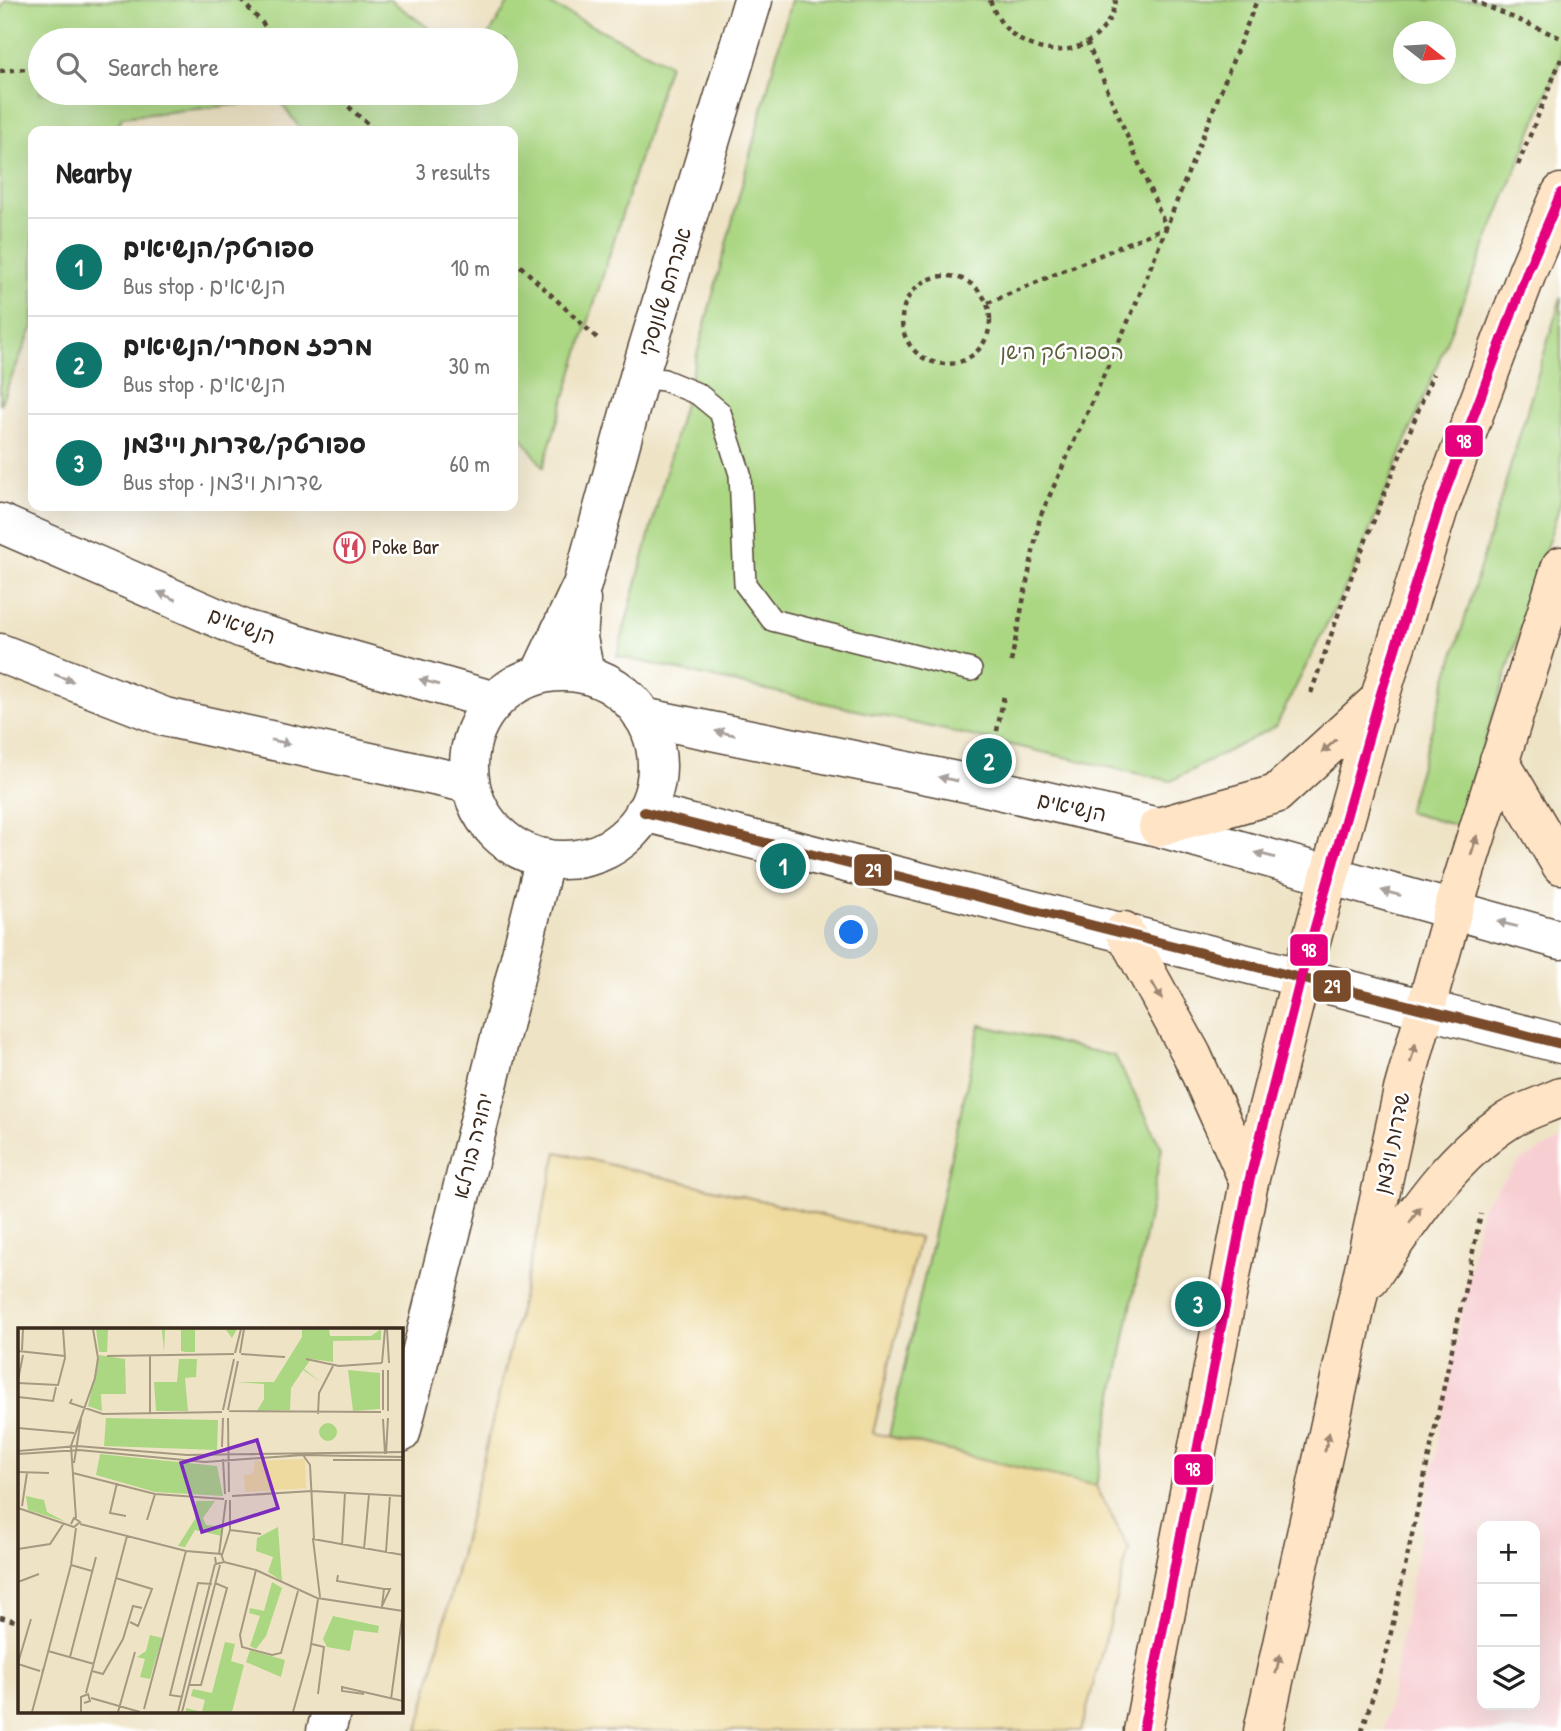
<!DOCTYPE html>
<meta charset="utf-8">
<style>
:root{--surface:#fff;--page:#f6f6f6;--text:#222;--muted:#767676;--line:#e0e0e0;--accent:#0f766e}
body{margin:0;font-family:"Patrick Hand","Playpen Sans Hebrew",sans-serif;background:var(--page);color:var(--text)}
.controls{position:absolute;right:21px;bottom:21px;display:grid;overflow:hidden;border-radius:14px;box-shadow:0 7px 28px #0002}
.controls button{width:63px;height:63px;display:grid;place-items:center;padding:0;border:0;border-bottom:2px solid var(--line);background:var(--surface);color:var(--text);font:35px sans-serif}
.compass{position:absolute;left:1393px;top:21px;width:63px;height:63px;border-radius:50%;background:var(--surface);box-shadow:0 7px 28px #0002;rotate:107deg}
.you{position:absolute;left:852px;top:933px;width:24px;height:24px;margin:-18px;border:5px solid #fff;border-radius:50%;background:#1a73e8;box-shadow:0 0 0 10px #1a73e833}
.badge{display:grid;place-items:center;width:46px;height:46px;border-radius:50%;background:var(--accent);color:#fff;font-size:23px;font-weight:700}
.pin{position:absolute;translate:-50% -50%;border:4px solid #fff;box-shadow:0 2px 7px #0006}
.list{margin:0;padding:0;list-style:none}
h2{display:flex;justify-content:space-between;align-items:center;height:91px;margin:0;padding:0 28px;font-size:30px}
h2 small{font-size:23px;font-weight:400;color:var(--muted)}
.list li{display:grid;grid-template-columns:46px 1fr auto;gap:21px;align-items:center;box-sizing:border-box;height:98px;padding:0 28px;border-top:2px solid var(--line)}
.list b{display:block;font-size:26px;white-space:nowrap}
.list p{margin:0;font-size:23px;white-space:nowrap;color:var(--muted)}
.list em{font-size:23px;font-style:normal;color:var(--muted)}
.icon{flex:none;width:38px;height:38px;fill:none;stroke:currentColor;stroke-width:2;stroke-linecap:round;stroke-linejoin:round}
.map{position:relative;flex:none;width:1561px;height:1731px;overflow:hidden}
.search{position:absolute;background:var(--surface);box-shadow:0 7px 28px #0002;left:28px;top:28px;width:490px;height:77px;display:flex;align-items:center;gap:18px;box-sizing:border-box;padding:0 24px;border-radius:38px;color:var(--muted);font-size:26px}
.panel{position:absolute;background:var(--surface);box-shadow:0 7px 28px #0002;left:28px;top:126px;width:490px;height:385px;border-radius:14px}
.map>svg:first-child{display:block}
.built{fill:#f7cfd3;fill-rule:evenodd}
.green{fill:#abd783;stroke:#738050;stroke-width:2;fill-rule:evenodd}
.sand{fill:#eeda9e;stroke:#94825e;stroke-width:2}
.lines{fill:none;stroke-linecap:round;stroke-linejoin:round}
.service-casing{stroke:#564637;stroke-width:24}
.minor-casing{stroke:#564637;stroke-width:41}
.tertiary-casing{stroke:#564637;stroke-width:41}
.secondary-casing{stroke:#564637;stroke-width:41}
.path{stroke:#564637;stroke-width:4.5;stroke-dasharray:5 5;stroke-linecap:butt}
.service{stroke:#fff;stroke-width:21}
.minor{stroke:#fff;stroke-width:38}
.tertiary{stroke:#fff;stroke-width:38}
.secondary{stroke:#ffe4c6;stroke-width:38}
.bus-1-casing{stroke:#fff;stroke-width:16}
.bus-2-casing{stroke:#fff;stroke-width:16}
.bus-1{stroke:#7a4b2a;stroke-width:10}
.bus-2{stroke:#e5007d;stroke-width:10}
.oneway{fill:#a79f9a}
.oneway2{fill:#9d8772}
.labels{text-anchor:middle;stroke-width:5;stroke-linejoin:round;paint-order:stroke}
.street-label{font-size:21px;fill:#3b2a1e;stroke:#fff}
.park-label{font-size:21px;fill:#5d5e3c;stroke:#fff}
.poi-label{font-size:21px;fill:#3b2a1e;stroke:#fff;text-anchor:start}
.inset-road{fill:none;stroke:#a69982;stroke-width:2}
.view{fill:#7b2cbf;fill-opacity:0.15;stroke:#7b2cbf;stroke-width:3.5}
.inset-edge{fill:none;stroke:#3b2a1e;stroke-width:3.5}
.line-badge{stroke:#fff;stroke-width:2.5}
.badge-label{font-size:19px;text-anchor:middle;font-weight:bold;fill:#fff}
</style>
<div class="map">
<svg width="1561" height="1731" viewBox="0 0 1561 1731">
<rect width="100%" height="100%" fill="#fff"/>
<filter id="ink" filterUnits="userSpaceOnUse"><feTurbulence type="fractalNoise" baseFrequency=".0143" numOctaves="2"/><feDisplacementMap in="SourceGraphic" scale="14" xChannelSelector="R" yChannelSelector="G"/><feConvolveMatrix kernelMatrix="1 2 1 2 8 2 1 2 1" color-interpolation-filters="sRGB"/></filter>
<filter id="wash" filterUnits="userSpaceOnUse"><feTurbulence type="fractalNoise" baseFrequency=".00686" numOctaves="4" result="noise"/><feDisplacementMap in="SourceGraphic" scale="28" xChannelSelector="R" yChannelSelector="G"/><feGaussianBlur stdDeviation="1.57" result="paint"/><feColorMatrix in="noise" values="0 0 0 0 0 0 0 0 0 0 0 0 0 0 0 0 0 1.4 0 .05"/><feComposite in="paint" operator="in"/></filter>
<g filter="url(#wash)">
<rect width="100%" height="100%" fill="#eee3c5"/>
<!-- built -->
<path class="built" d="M1561,1140V1731H1384L1481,1207L1521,1160ZM1482,1526H1535V1705H1482Z"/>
<!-- green -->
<g class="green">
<path d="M6,0H390L445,40H40V93H506V40H486L510,0H541L669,64L543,467L513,425V131H302L279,100L122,117L116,131H33V326L0,405V10Z"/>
<path d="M791,0H1561V59L1353,572L1276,726L1171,781L617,656ZM1404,32H1446V74H1404Z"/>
<path d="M1561,297V501L1458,826L1407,812Z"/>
<path d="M980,1025L1115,1056L1162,1148L1096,1486L889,1436Z"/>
</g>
<!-- sand -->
<path class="sand" d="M557,1152L919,1238L873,1433L1096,1486L1129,1549L1081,1731H418Z"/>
</g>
<g filter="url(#ink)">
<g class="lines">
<defs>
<path id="service" d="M639,377L664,380L698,394L720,412L740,474L745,584L772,620L971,670"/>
<g id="minor">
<path d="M581,600L578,638L585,674"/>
<path d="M540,674L582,585L639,377L753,0"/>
<path d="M1453,910L1561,940"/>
<path d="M1425,1009L1561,1044"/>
<path d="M401,1433L545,858"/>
<path d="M326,1731L331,1712"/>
</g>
<g id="tertiary">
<path d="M0,523L243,629L495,701"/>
<path d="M0,653L165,717L470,784"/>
<circle cx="563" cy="766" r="94"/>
<path d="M643,717L986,787L1158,827L1453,910"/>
<path d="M644,812L1425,1009"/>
</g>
<g id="secondary">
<path d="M1499,760L1561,865"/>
<path d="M1158,827L1276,794L1379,700"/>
<path d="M1124,931L1192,1055L1249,1182"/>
<path d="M1370,1278C1410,1221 1448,1159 1507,1121C1523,1111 1544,1105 1561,1097"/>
<path d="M1143,1731L1249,1182L1301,977L1379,700L1439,508L1528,270L1561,193"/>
<path d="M1263,1731L1403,1090L1453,910L1561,566"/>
</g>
</defs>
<!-- service casing -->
<use href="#service" class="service-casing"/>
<!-- minor casing -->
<use href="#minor" class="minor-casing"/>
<!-- tertiary casing -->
<use href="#tertiary" class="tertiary-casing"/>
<!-- secondary casing -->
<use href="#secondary" class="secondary-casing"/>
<!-- path -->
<g class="path">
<path d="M241,0L278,40"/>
<path d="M990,0C1010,65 1102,69 1116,0"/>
<path d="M1472,0L1561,38"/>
<path d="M0,71L40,68"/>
<path d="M334,93L375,131"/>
<path d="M1518,165L1561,59"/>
<path d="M513,259L599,340"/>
<circle cx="946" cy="320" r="44"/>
<path d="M988,303L1166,227L1087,42"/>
<path d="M1011,662L1040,517L1135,306L1257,0"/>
<path d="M1311,693L1353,572L1433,374"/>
<path d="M995,741L1004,695"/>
<path d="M0,1617L19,1622"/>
<path d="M1362,1731L1387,1651L1481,1214"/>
</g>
<!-- service -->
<use href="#service" class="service"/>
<!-- minor -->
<use href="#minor" class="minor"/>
<!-- tertiary -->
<use href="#tertiary" class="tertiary"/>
<!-- secondary -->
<use href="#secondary" class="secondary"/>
<defs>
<path id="bus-1" d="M644,812L1561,1044"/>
<path id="bus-2" d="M1143,1731L1249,1182L1301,977L1379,700L1439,508L1528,270L1561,193"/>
</defs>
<!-- bus-1 casing -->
<use href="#bus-1" class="bus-1-casing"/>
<!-- bus-2 casing -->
<use href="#bus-2" class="bus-2-casing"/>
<!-- bus-1 -->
<use href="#bus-1" class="bus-1"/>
<!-- bus-2 -->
<use href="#bus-2" class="bus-2"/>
</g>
<!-- one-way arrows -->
<defs><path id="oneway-solid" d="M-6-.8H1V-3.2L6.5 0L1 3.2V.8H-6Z" transform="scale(1.75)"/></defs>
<g class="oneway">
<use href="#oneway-solid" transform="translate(167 596) rotate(-156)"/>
<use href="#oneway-solid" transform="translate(64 678) rotate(21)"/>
<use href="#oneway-solid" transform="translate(429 682) rotate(-164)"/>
<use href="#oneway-solid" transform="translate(725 733) rotate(-168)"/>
<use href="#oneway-solid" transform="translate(281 742) rotate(12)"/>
<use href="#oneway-solid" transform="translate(948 779) rotate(-168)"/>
<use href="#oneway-solid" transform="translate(1265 855) rotate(-165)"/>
<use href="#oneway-solid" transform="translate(1391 893) rotate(-165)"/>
<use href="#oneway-solid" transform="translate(1507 924) rotate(-165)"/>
</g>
<g class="oneway2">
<use href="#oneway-solid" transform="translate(1329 746) rotate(138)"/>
<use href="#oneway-solid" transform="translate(1474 845) rotate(-73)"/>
<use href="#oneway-solid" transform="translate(1157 991) rotate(61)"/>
<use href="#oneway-solid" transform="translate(1413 1053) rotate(-75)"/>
<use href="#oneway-solid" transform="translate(1415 1215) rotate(-55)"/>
<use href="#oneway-solid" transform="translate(1327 1442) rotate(-77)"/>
<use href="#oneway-solid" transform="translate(1278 1664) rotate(-77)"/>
</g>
</g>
<!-- icons -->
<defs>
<symbol id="restaurant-ring" viewBox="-11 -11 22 22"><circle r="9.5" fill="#fff" stroke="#d1495b" stroke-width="1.5"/><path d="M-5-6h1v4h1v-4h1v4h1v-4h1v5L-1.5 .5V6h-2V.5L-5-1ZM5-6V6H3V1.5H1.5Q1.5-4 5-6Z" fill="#d1495b"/></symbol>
</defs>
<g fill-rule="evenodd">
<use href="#restaurant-ring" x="332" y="530" width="35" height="35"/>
</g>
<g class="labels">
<!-- street labels -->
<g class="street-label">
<text transform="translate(665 292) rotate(-73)" y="7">אברהם שלונסקי</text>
<text transform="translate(242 626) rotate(20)" y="7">הנשיאים</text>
<text transform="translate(1072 807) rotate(13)" y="7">הנשיאים</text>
<text transform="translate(1392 1143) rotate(-78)" y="7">שדרות ויצמן</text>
<text transform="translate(473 1146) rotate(-76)" y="7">יהודה בורלא</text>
</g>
<!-- park labels -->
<g class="park-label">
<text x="1062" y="359">הספורטק הישן</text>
</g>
<!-- poi labels -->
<g class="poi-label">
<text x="372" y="554">Poke Bar</text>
</g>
</g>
<!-- overview -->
<g transform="translate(18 1328)">
<rect width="385" height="385" fill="#eee3c5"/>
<path d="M78,1H219L214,10L208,2H177V24H168L163,23V2H147L146,24L144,2H90L89,24H81ZM284,1H311L312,8H353L363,1V12L315,13V34L293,31L286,41L303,54L285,42L273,60L272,82L239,83L246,71V56L218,54H256L284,9ZM81,27L107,31L108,66H83L84,83L70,78ZM161,31H179L178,49L167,50L170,83H138L136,54H159ZM330,42L362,45V81L335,83ZM88,90L200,92L199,122L86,118ZM301 104a9 9 0 1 1 18 0a9 9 0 1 1-18 0ZM82,126L199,138L205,168L137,164L78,147ZM8,168L26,172L29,184L48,194L10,182ZM178,173H197L185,190L188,197L205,199L204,208L177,202L167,219L160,218L177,191ZM260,199L264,253L250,244L255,229L238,223L239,210ZM254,254L264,260L248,308L238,321L232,318L242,288L231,285L232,280L246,283ZM315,288L361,298L360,305L336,302L332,323L309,319L305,311ZM132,307L144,310L132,351L122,349L127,331L119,329L128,323ZM207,314L217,316L213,333L226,337L214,384H168V380L184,384L187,372L173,368L175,361L194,365ZM232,322L267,332L263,349L228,334Z" fill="#abd783"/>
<path d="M287,131L288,160L227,164L226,147L235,146L237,133Z" fill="#eeda9e"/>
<path class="inset-road" d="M369,1L371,35M4,22L5,1M0,23L47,28M217,25L223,1M222,25L226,1M223,26L267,29M89,28L216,26M132,28V87M288,31L321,38L364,35M364,35L367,1M365,42V82M0,52L5,27M0,55L40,57L47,30L45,1M0,69L35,73L38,59M54,71L52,75L85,86L204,84M205,82L216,31M210,82L220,33M211,83L363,84M370,83V42M300,86L301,65L315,38M210,90L211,164M365,91L367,126M0,100L56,105M204,119L205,90M0,123L59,118L169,127L385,124M0,126L61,122L187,134L285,127L385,129M368,126L370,90M285,127L292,137L296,211M205,131L207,166M315,132H385M56,135L63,91M0,144L31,145M55,145L137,166L206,171M99,155L92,185L108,188M214,168L294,163L385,168M4,178L9,145M0,180L56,199L62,194L56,190L53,196M58,190L53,118L77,50L80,30L75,1M129,192L137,166M62,196L168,223L203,226L206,234L198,236L197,229M212,202L243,206M324,218L327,164M0,221L32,216L46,195M346,221L351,166M368,224L372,167M201,226L208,172M204,227L212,202V172M206,234L238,242L299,270L385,283M53,237L74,243M238,242L222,307L224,319L254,327L263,325L280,263M320,247L319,253L366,261M98,250L134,261L120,298L112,294M0,254L21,246M302,269L295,211L385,227M364,280V278L366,261H372L364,278M294,316L306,319L300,366M30,323L76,336M52,329L78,229M0,335L13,291M0,336L22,343M25,341L24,347L53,237L58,200M74,343L85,346L105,311L115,278L124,280M171,357H183L209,260L197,255M68,365L109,208M346,366L324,363V359L385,373M165,369L152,367L180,255L194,256M73,370L122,384M373,371L385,283M126,381L168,223M14,384L24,347M63,384V369L70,366L72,373L66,375M100,384L117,324M160,384L197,236M164,384L202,237M275,384L292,323L300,271"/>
<path class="view" d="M239,112L260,180L184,204L163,135Z"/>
<rect width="385" height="385" class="inset-edge"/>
</g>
<g class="line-badge">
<rect x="1444" y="424" width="40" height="34" rx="7" fill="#e5007d"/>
<rect x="853" y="853" width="40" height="34" rx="7" fill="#7a4b2a"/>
<rect x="1289" y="933" width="40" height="34" rx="7" fill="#e5007d"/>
<rect x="1312" y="969" width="40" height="34" rx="7" fill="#7a4b2a"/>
<rect x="1173" y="1453" width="41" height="33" rx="7" fill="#e5007d"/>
</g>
<g class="badge-label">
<text x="1464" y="448">98</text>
<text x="873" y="877">29</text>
<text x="1309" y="957">98</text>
<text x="1332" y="993">29</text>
<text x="1193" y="1476">98</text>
</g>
</svg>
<div class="controls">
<button>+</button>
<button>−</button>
<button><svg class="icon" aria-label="layers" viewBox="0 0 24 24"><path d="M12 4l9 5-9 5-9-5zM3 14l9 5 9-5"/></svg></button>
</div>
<svg class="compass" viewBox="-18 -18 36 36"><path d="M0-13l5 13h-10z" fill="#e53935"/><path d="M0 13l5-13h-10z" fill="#767676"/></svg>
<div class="you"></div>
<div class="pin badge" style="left:783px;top:866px">1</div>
<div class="pin badge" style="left:989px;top:761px">2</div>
<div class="pin badge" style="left:1198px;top:1304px">3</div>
<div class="search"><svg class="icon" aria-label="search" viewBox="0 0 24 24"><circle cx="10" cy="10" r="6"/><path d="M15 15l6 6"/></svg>Search here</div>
<section class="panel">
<h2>Nearby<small>3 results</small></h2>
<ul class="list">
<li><span class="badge">1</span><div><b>ספורטק/הנשיאים</b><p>Bus stop · הנשיאים</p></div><em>10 m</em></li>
<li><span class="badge">2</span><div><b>מרכז מסחרי/הנשיאים</b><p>Bus stop · הנשיאים</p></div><em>30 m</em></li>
<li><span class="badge">3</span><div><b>ספורטק/שדרות וייצמן</b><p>Bus stop · שדרות ויצמן</p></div><em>60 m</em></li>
</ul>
</section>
</div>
